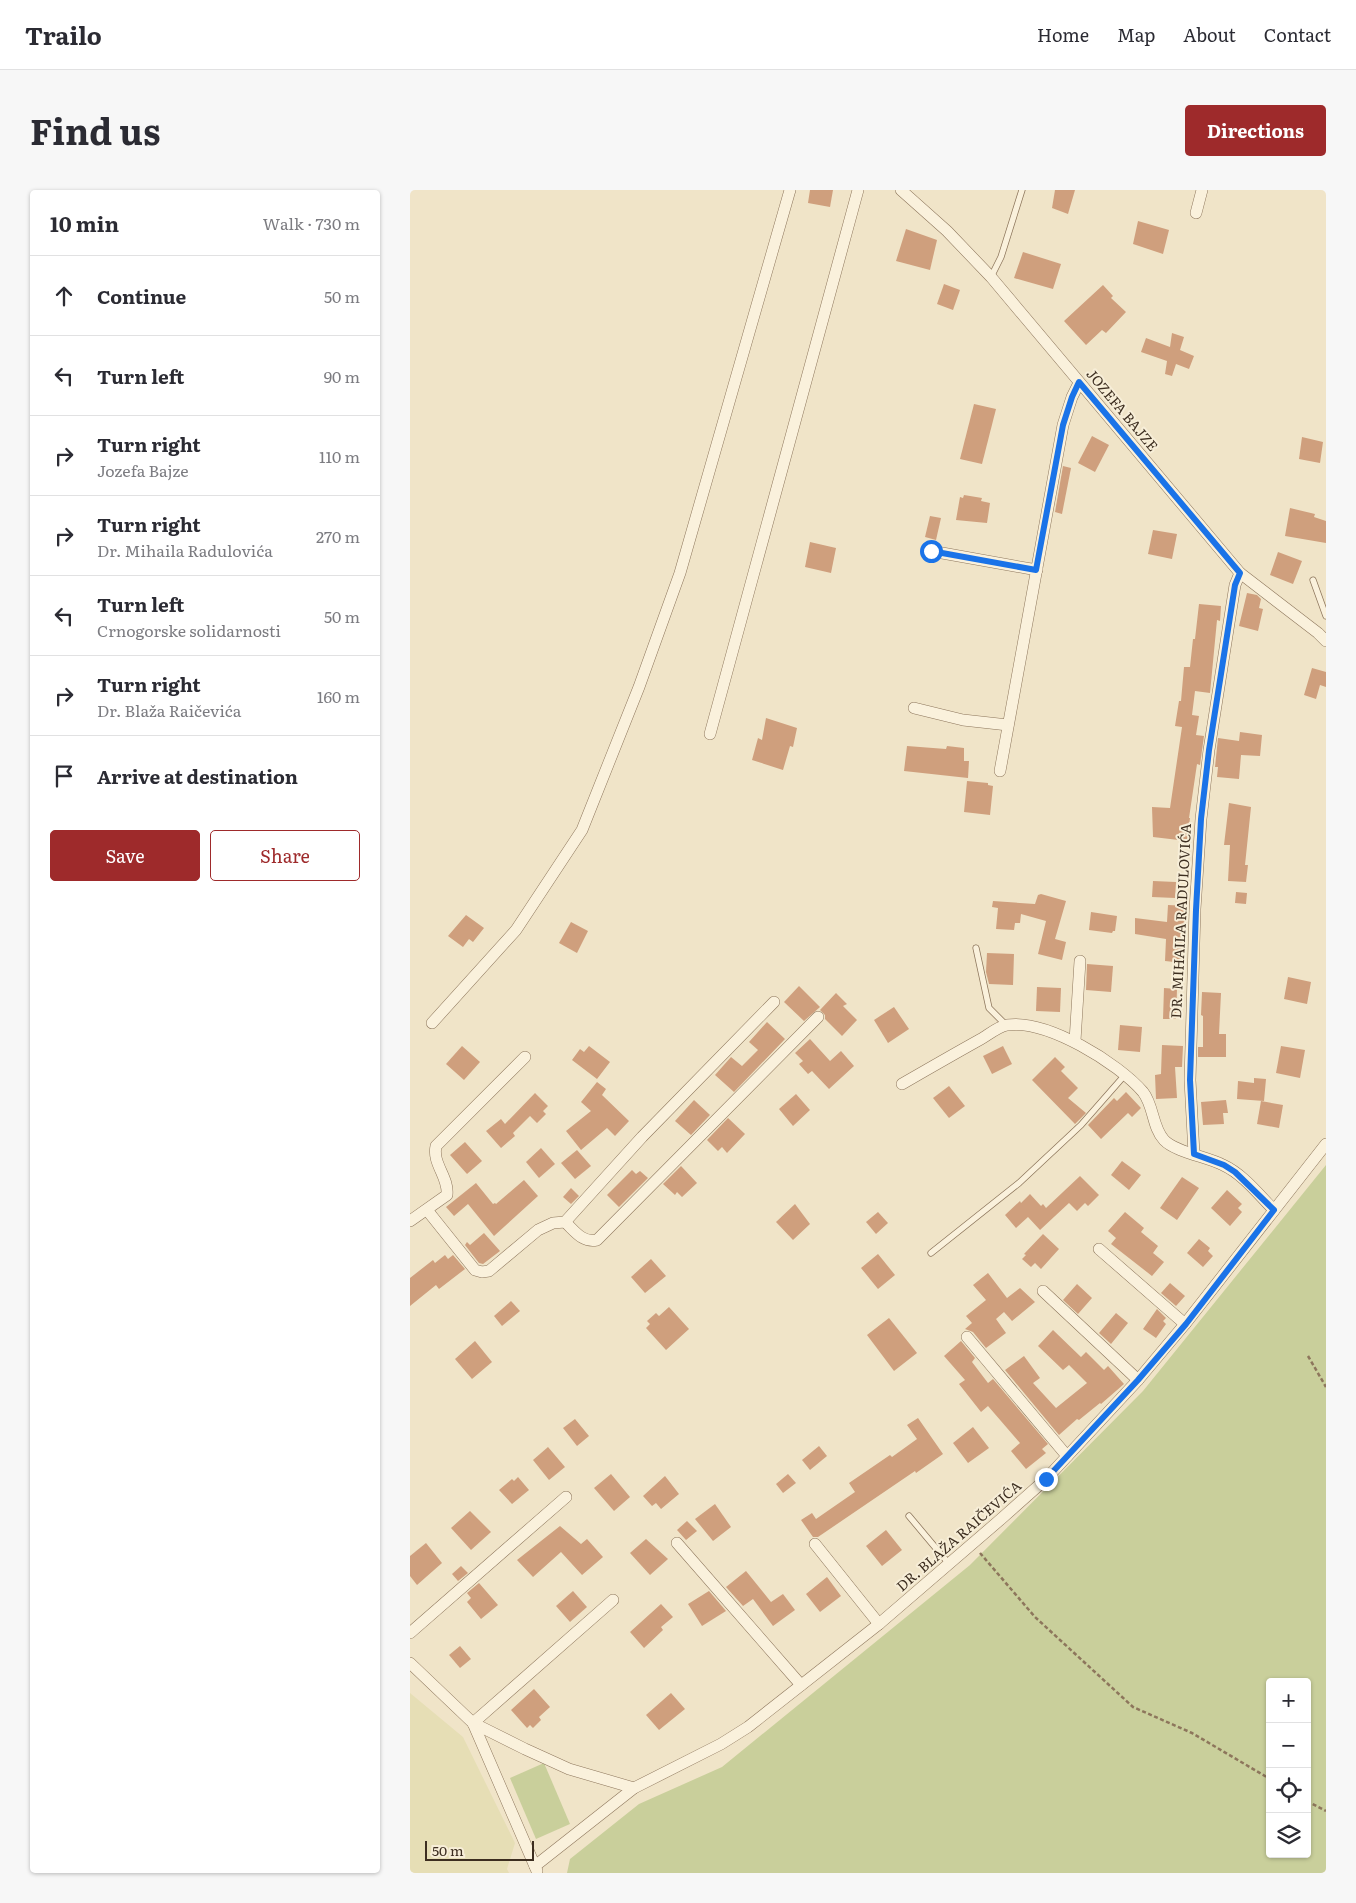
<!DOCTYPE html>
<meta charset="utf-8">
<style>
:root{--surface:#fff;--page:#f7f7f7;--text:#2b2b33;--muted:#7c7c81;--line:#e1e1e2;--accent:#9e2a2b}
body{margin:0;font-family:Literata,serif;background:var(--page);color:var(--text)}
.controls{position:absolute;right:15px;bottom:15px;display:grid;overflow:hidden;border-radius:5px;box-shadow:0 1px 4px #0004}
.controls button{width:45px;height:45px;display:grid;place-items:center;padding:0;border:0;border-bottom:1px solid var(--line);background:var(--surface);color:var(--text);font:25px sans-serif}
.scale{position:absolute;left:15px;bottom:12px;width:109px;box-sizing:border-box;padding-left:5px;border:2px solid #3d2e20;border-top:0;font-size:14px;line-height:18px;white-space:nowrap;color:#3d2e20;-webkit-text-stroke:4px #f7eed8;paint-order:stroke}
.stop{position:absolute;width:15px;height:15px;margin:-11px;border:4px solid #1a73e8;border-radius:50%;background:#fff}
.stop.end{background:#1a73e8;border-color:#fff;box-shadow:0 1px 5px #0008}
.list{margin:0;padding:0;list-style:none}
h2{display:flex;justify-content:space-between;align-items:center;height:65px;margin:0;padding:0 20px;font-size:21px}
h2 small{font-size:16px;font-weight:400;color:var(--muted)}
.list li{display:grid;grid-template-columns:32px 1fr auto;gap:15px;align-items:center;box-sizing:border-box;height:80px;padding:0 20px;border-top:1px solid var(--line)}
.list b{display:block;font-size:19px;white-space:nowrap}
.list p{margin:0;font-size:16px;white-space:nowrap;color:var(--muted)}
.list em{font-size:16px;font-style:normal;color:var(--muted)}
.actions{display:flex;gap:10px;padding:15px 20px}
.actions a{flex:1;padding:11px 0;border:1px solid var(--accent);border-radius:5px;text-align:center;font-size:18px;color:var(--accent)}
.actions .main{background:var(--accent);color:#fff}
.icon{flex:none;width:28px;height:28px;fill:none;stroke:currentColor;stroke-width:2;stroke-linecap:round;stroke-linejoin:round}
.map{position:relative;flex:none;width:916px;height:1683px;overflow:hidden;border-radius:5px}
header{display:flex;align-items:center;gap:30px;box-sizing:border-box;height:70px;padding:0 25px;background:var(--surface);border-bottom:1px solid var(--line)}
header strong{font-size:24px}
nav{display:flex;gap:28px;margin-inline-start:auto;font-size:18px}
.intro{display:flex;align-items:center;justify-content:space-between;box-sizing:border-box;height:120px;padding:0 30px}
h1{margin:0;font-size:35px}
.button{padding:12px 22px;border-radius:5px;background:var(--accent);color:#fff;font-size:18px;font-weight:700}
main{display:flex;gap:30px;padding:0 30px}
aside{flex:1;background:var(--surface);border-radius:5px;box-shadow:0 1px 4px #0004}
.map>svg:first-child{display:block}
.farmland{fill:#e6deb5}
.green{fill:#c9cf9b;fill-rule:evenodd}
.building{fill:#cf9f7d}
.lines{fill:none;stroke-linecap:round;stroke-linejoin:round}
.service-casing{stroke:#8d765c;stroke-width:7}
.minor-casing{stroke:#8d765c;stroke-width:12}
.path{stroke:#8d765c;stroke-width:2.5;stroke-dasharray:4 2.5;stroke-linecap:butt}
.service{stroke:#faf1dc;stroke-width:5.5}
.minor{stroke:#faf1dc;stroke-width:11}
.route{stroke:#1a73e8;stroke-width:6}
.labels{text-anchor:middle;stroke-width:4;stroke-linejoin:round;paint-order:stroke}
.street-label{font-size:14px;fill:#3d2e20;stroke:#f7eed8}
</style>
<header>
<strong>Trailo</strong>
<nav><a>Home</a><a>Map</a><a>About</a><a>Contact</a></nav>
</header>
<div class="intro"><h1>Find us</h1><a class="button">Directions</a></div>
<main>
<aside>
<h2>10 min<small>Walk · 730 m</small></h2>
<ul class="list">
<li><svg class="icon" aria-label="ahead" viewBox="0 0 24 24"><path d="M12 20V5M6 11l6-6 6 6"/></svg><div><b>Continue</b></div><em>50 m</em></li>
<li><svg class="icon" aria-label="left" viewBox="0 0 24 24"><path d="M17 20v-9H6M10 6l-5 5 5 5"/></svg><div><b>Turn left</b></div><em>90 m</em></li>
<li><svg class="icon" aria-label="right" viewBox="0 0 24 24"><path d="M7 20v-9h11M14 6l5 5-5 5"/></svg><div><b>Turn right</b><p>Jozefa Bajze</p></div><em>110 m</em></li>
<li><svg class="icon" aria-label="right" viewBox="0 0 24 24"><path d="M7 20v-9h11M14 6l5 5-5 5"/></svg><div><b>Turn right</b><p>Dr. Mihaila Radulovića</p></div><em>270 m</em></li>
<li><svg class="icon" aria-label="left" viewBox="0 0 24 24"><path d="M17 20v-9H6M10 6l-5 5 5 5"/></svg><div><b>Turn left</b><p>Crnogorske solidarnosti</p></div><em>50 m</em></li>
<li><svg class="icon" aria-label="right" viewBox="0 0 24 24"><path d="M7 20v-9h11M14 6l5 5-5 5"/></svg><div><b>Turn right</b><p>Dr. Blaža Raičevića</p></div><em>160 m</em></li>
<li><svg class="icon" aria-label="arrive" viewBox="0 0 24 24"><path d="M6 21V4h12l-3 4 3 4H6"/></svg><div><b>Arrive at destination</b></div></li>
</ul>
<div class="actions"><a class="main">Save</a><a>Share</a></div>
</aside>
<div class="map">
<svg width="916" height="1683" viewBox="0 0 916 1683">
<rect width="100%" height="100%" fill="#f0e4c8"/>
<!-- farmland -->
<path class="farmland" d="M0,1503L53,1547L105,1653L97,1679L99,1683H0Z"/>
<!-- green -->
<g class="green">
<path d="M916,975V1683H157L160,1669L229,1614L312,1577L560,1375L733,1201ZM860,1492H897V1664H860Z"/>
<path d="M134,1573L160,1634L126,1649L100,1588Z"/>
</g>
<!-- building -->
<g class="building">
<path d="M400,0H423L420,17L398,13Z"/>
<path d="M645,0H665L658,24L642,18Z"/>
<path d="M728,31L759,40L753,64L723,54Z"/>
<path d="M496,39L527,50L520,80L486,71Z"/>
<path d="M613,62L651,74L643,99L604,88Z"/>
<path d="M534,94L550,100L543,120L527,114Z"/>
<path d="M693,95L703,106L701,108L716,122L696,143L692,140L676,155L654,131Z"/>
<path d="M762,143L774,147L770,160L784,166L779,179L766,174L762,186L755,184L757,171L731,162L736,148L760,157Z"/>
<path d="M564,214L586,219L572,274L550,269Z"/>
<path d="M682,246L699,255L685,282L668,273Z"/>
<path d="M892,247L913,252L910,273L889,269Z"/>
<path d="M653,276L661,278L652,324L645,322Z"/>
<path d="M554,305L572,308L571,311L580,313L577,333L546,330L550,307L553,308Z"/>
<path d="M880,318L905,324L904,327L916,331V353L875,346Z"/>
<path d="M520,326L531,328L526,350L515,347Z"/>
<path d="M743,340L767,344L762,369L738,364Z"/>
<path d="M400,352L426,358L421,383L395,377Z"/>
<path d="M868,362L892,371L883,394L860,385Z"/>
<path d="M837,403L847,405L851,409L849,418L853,419L848,441L829,436Z"/>
<path d="M789,414L811,416L810,431L807,430L800,503L785,501L782,525L789,526L786,545L794,546L790,575L787,574L779,628H780L777,651L743,647L742,617L760,618L772,537L765,536L769,511H771L774,477H780L783,449H785Z"/>
<path d="M902,478L916,482V497L910,495L906,509L894,505Z"/>
<path d="M356,528L387,538L383,557L380,556L373,580L342,570L348,548L352,550Z"/>
<path d="M830,542L852,545L850,566L831,565L829,589L807,587L808,577H805L808,548L829,551Z"/>
<path d="M497,556L536,559L537,556L554,558V571H559L558,588L494,581Z"/>
<path d="M557,591L578,593V595L583,596L580,625L554,622Z"/>
<path d="M819,613L841,617L835,675H838L836,692L818,691L820,655H814Z"/>
<path d="M743,691L766,692L765,708L742,707Z"/>
<path d="M826,702L837,703L836,714L825,713Z"/>
<path d="M631,704L656,711L645,749L656,752L652,770L628,764L636,731L611,724L610,733H605L604,740L586,739L588,718L582,717L583,711L625,714L628,705Z"/>
<path d="M758,715L778,716L774,773L755,771L756,749L725,744V728L757,732Z"/>
<path d="M681,722L707,726L705,741H703L702,743L679,740Z"/>
<path d="M56,725L74,738L63,752L59,749L53,757L38,746Z"/>
<path d="M161,732L178,741L167,763L149,753Z"/>
<path d="M577,763L604,764L603,795L579,794L576,782Z"/>
<path d="M677,774L703,776L701,802L676,800Z"/>
<path d="M878,787L901,792L897,814L874,809Z"/>
<path d="M389,796L410,817L394,831L374,812Z"/>
<path d="M627,797L651,798L650,822L626,821Z"/>
<path d="M754,798L767,799L766,829H753Z"/>
<path d="M792,802L811,803L809,844H816V867H788V857H793V826L791,825Z"/>
<path d="M426,803L437,814L433,816L447,830L432,846L415,829V825L410,820Z"/>
<path d="M484,817L499,839L478,853L464,830Z"/>
<path d="M357,832L375,849L324,902L305,885L321,867L332,876L348,860L339,852Z"/>
<path d="M710,835L732,837L730,862L708,860Z"/>
<path d="M400,849L420,871L431,861L444,876L419,899L402,881L398,884L389,874L393,871L385,863Z"/>
<path d="M752,855L773,856L772,877H765L767,908L746,909L745,885L751,884Z"/>
<path d="M52,856L70,872L54,890L36,874Z"/>
<path d="M179,856L200,872L187,889L162,870L170,859L174,862Z"/>
<path d="M593,856L602,874L582,884L573,866Z"/>
<path d="M871,856L895,860L890,888L866,883Z"/>
<path d="M645,867L655,877L651,881L668,898L658,908L676,923L665,934L622,890Z"/>
<path d="M844,888L856,889L854,911L827,909L828,891L844,893Z"/>
<path d="M187,892L196,899L192,905L219,931L205,946L197,938L171,960L156,941L181,921L171,912Z"/>
<path d="M539,896L555,916L539,928L523,908Z"/>
<path d="M716,902L731,918L722,927L718,923L691,949L678,935L704,908L707,911Z"/>
<path d="M125,903L138,916L133,921L136,924L127,933L120,926L103,943L105,946L91,958L76,941L91,929L95,934Z"/>
<path d="M386,904L400,920L383,936L369,919Z"/>
<path d="M284,910L300,925L281,945L265,931Z"/>
<path d="M816,910L818,923H813L814,934L793,935L791,912Z"/>
<path d="M851,911L873,915L869,938L847,934Z"/>
<path d="M318,928L335,944L317,963L312,957L308,961L297,950Z"/>
<path d="M55,952L72,971L57,984L40,965Z"/>
<path d="M131,958L145,974L129,988L116,972Z"/>
<path d="M167,960L181,976L165,989L151,973Z"/>
<path d="M712,971L731,985L719,1000L701,985Z"/>
<path d="M271,976L287,993L272,1007L267,1002L265,1005L253,994Z"/>
<path d="M222,980L226,984L230,981L238,988L209,1017L197,1005Z"/>
<path d="M670,986L689,1005L678,1016L675,1013L667,1021L659,1013L630,1040L618,1027L606,1038L595,1025L610,1011L611,1013L620,1004L631,1016L633,1014L636,1018Z"/>
<path d="M772,987L789,998L767,1030L750,1018Z"/>
<path d="M114,990L128,1006L84,1046L58,1014L44,1026L36,1017L66,993L83,1014L85,1013L86,1014Z"/>
<path d="M161,998L169,1006L161,1014L153,1007Z"/>
<path d="M817,1000L832,1014L828,1018L832,1022L820,1036L801,1018Z"/>
<path d="M385,1014L400,1034L383,1050L366,1032Z"/>
<path d="M468,1022L478,1033L466,1044L456,1032Z"/>
<path d="M715,1022L734,1038L731,1042L748,1056L743,1063L754,1072L742,1086L701,1054L706,1048L698,1041Z"/>
<path d="M74,1043L90,1061L73,1074L69,1073L55,1055L57,1052L60,1055Z"/>
<path d="M633,1044L649,1059L631,1079L625,1073L621,1077L612,1069L616,1065L614,1064Z"/>
<path d="M789,1049L800,1058L798,1061L803,1066L793,1077L777,1063Z"/>
<path d="M468,1064L485,1085L468,1099L451,1078Z"/>
<path d="M35,1065L38,1069L43,1065L55,1079L29,1099L26,1095L0,1116V1088L23,1070L25,1073Z"/>
<path d="M241,1069L256,1086L235,1103L221,1087Z"/>
<path d="M578,1083L597,1108L610,1098L625,1112L602,1131L594,1122L586,1129L596,1143L576,1158L563,1142L555,1139L562,1133L556,1126L576,1110L563,1095Z"/>
<path d="M760,1093L775,1106L766,1116L751,1103Z"/>
<path d="M667,1094L682,1108L668,1124L653,1110Z"/>
<path d="M101,1111L110,1121L92,1136L84,1126Z"/>
<path d="M259,1117L279,1139L256,1160L236,1138L240,1134L237,1131L246,1123L249,1126Z"/>
<path d="M747,1119L756,1128L753,1131L756,1134L746,1148L733,1139Z"/>
<path d="M706,1123L718,1133L701,1154L689,1143Z"/>
<path d="M479,1128L507,1163L484,1181L457,1145Z"/>
<path d="M643,1140L671,1167L676,1162L694,1180L698,1176L714,1194L691,1214L690,1213L669,1230L667,1229L649,1245L595,1180L614,1166L630,1188L623,1193L646,1218L677,1193L659,1175L653,1180L628,1156Z"/>
<path d="M65,1151L82,1172L62,1189L45,1169Z"/>
<path d="M551,1151L565,1168L562,1172L578,1193L583,1189L638,1254L632,1259L636,1263L616,1279L601,1261L610,1253L578,1216L571,1222L549,1194L555,1190L534,1166Z"/>
<path d="M508,1228L533,1264L506,1283L505,1281L408,1347H403L391,1330L402,1323L406,1329L445,1302L439,1293L480,1265L482,1267L507,1249L497,1235Z"/>
<path d="M165,1229L179,1246L167,1256L153,1238Z"/>
<path d="M563,1237L579,1258L558,1273L543,1253Z"/>
<path d="M409,1256L417,1266L400,1280L392,1270Z"/>
<path d="M138,1257L155,1277L139,1290L123,1270Z"/>
<path d="M201,1284L220,1307L204,1321L184,1298Z"/>
<path d="M378,1284L386,1293L373,1303L366,1294Z"/>
<path d="M255,1286L269,1304L251,1319L246,1313L242,1316L233,1306Z"/>
<path d="M108,1287L119,1300L102,1314L89,1300L102,1289L104,1291Z"/>
<path d="M305,1314L321,1337L303,1351L285,1329Z"/>
<path d="M60,1321L81,1342L61,1360L41,1338Z"/>
<path d="M277,1331L287,1341L276,1350L267,1340Z"/>
<path d="M150,1336L171,1354L177,1349L193,1367L172,1385L151,1362L123,1387L107,1370Z"/>
<path d="M476,1340L492,1360L472,1376L456,1356Z"/>
<path d="M236,1349L258,1369L240,1385L220,1363Z"/>
<path d="M16,1353L32,1373L7,1395L0,1386V1366Z"/>
<path d="M51,1376L58,1383L48,1391L42,1384Z"/>
<path d="M336,1381L361,1412L373,1404L385,1420L363,1436L343,1409L333,1416L316,1397Z"/>
<path d="M417,1387L431,1406L410,1422L396,1404Z"/>
<path d="M69,1393L88,1415L71,1429L57,1412L61,1408L57,1403Z"/>
<path d="M163,1401L177,1417L160,1432L146,1416Z"/>
<path d="M299,1401L316,1421L292,1436L278,1414Z"/>
<path d="M251,1414L263,1427L251,1437L253,1440L234,1458L220,1442Z"/>
<path d="M50,1456L61,1469L50,1478L39,1465Z"/>
<path d="M124,1499L140,1517L129,1527L131,1530L123,1538L120,1535L117,1538L101,1520Z"/>
<path d="M261,1503L275,1519L249,1540L236,1525Z"/>
</g>
<g class="lines">
<defs>
<g id="service">
<path d="M581,87L591,67L612,0"/>
<path d="M903,390L916,426"/>
<path d="M566,758L579,818L596,835"/>
<path d="M521,1063L609,993L671,935L714,886"/>
<path d="M499,1326L540,1375"/>
</g>
<g id="minor">
<path d="M491,0L537,41L581,87L830,383L908,443L916,451"/>
<path d="M786,23L792,0"/>
<path d="M521,361L627,380"/>
<path d="M504,518L553,530L598,535"/>
<path d="M300,544L448,0"/>
<path d="M590,581L653,235L662,207L669,193"/>
<path d="M22,833L106,740L172,640L229,497L270,383L380,0"/>
<path d="M665,851L670,771"/>
<path d="M492,894C518,879 544,864 571,849C578,845 589,836 597,835C637,829 708,873 733,902C744,916 742,937 754,950C765,962 798,967 813,975C833,984 849,1005 864,1020"/>
<path d="M784,964L780,890L785,719L791,629L799,560L825,395L830,383"/>
<path d="M17,1020L65,1080L72,1082L79,1081L128,1040L143,1033L155,1032L232,947L364,812"/>
<path d="M0,1031L37,1005C39,987 22,974 26,956L115,867"/>
<path d="M155,1032C165,1041 172,1053 187,1050L408,827"/>
<path d="M689,1059L775,1134"/>
<path d="M633,1101L728,1190"/>
<path d="M557,1147L657,1266"/>
<path d="M267,1353L391,1495"/>
<path d="M405,1354L469,1434"/>
<path d="M0,1443L156,1307"/>
<path d="M0,1473L63,1533L115,1559L159,1579L224,1598"/>
<path d="M63,1533L203,1410"/>
<path d="M63,1533L127,1681"/>
<path d="M125,1676L224,1598L311,1554L338,1537L469,1434L591,1329L636,1289L728,1190L775,1134L916,954"/>
</g>
</defs>
<!-- service casing -->
<use href="#service" class="service-casing"/>
<!-- minor casing -->
<use href="#minor" class="minor-casing"/>
<!-- path -->
<g class="path">
<path d="M898,1166L916,1197"/>
<path d="M570,1363L625,1427L723,1517L782,1543L860,1589"/>
<path d="M897,1611L916,1621"/>
</g>
<!-- service -->
<use href="#service" class="service"/>
<!-- minor -->
<use href="#minor" class="minor"/>
</g>
<g class="lines">
<!-- route -->
<path class="route" d="M521,361L626,380L653,235L662,207L669,192L830,383L825,395L799,560L791,629L786,720L780,890L784,964L814,975L825,982L864,1020L776,1134L728,1190L636,1289"/>
</g>
<g class="labels">
<!-- street labels -->
<g class="street-label">
<text transform="translate(712 220) rotate(50)" y="5">JOZEFA BAJZE</text>
<text transform="translate(771 731) rotate(-87)" y="5">DR. MIHAILA RADULOVIĆA</text>
<text transform="translate(549 1346) rotate(-41)" y="5">DR. BLAŽA RAIČEVIĆA</text>
</g>
</g>
</svg>
<div class="controls">
<button>+</button>
<button>−</button>
<button><svg class="icon" aria-label="locate" viewBox="0 0 24 24"><circle cx="12" cy="12" r="6"/><path d="M12 2v4M12 18v4M2 12h4M18 12h4"/></svg></button>
<button><svg class="icon" aria-label="layers" viewBox="0 0 24 24"><path d="M12 4l9 5-9 5-9-5zM3 14l9 5 9-5"/></svg></button>
</div>
<div class="scale">50 m</div>
<div class="stop" style="left:521px;top:361px"></div>
<div class="stop end" style="left:636px;top:1289px"></div>
</div>
</main>
